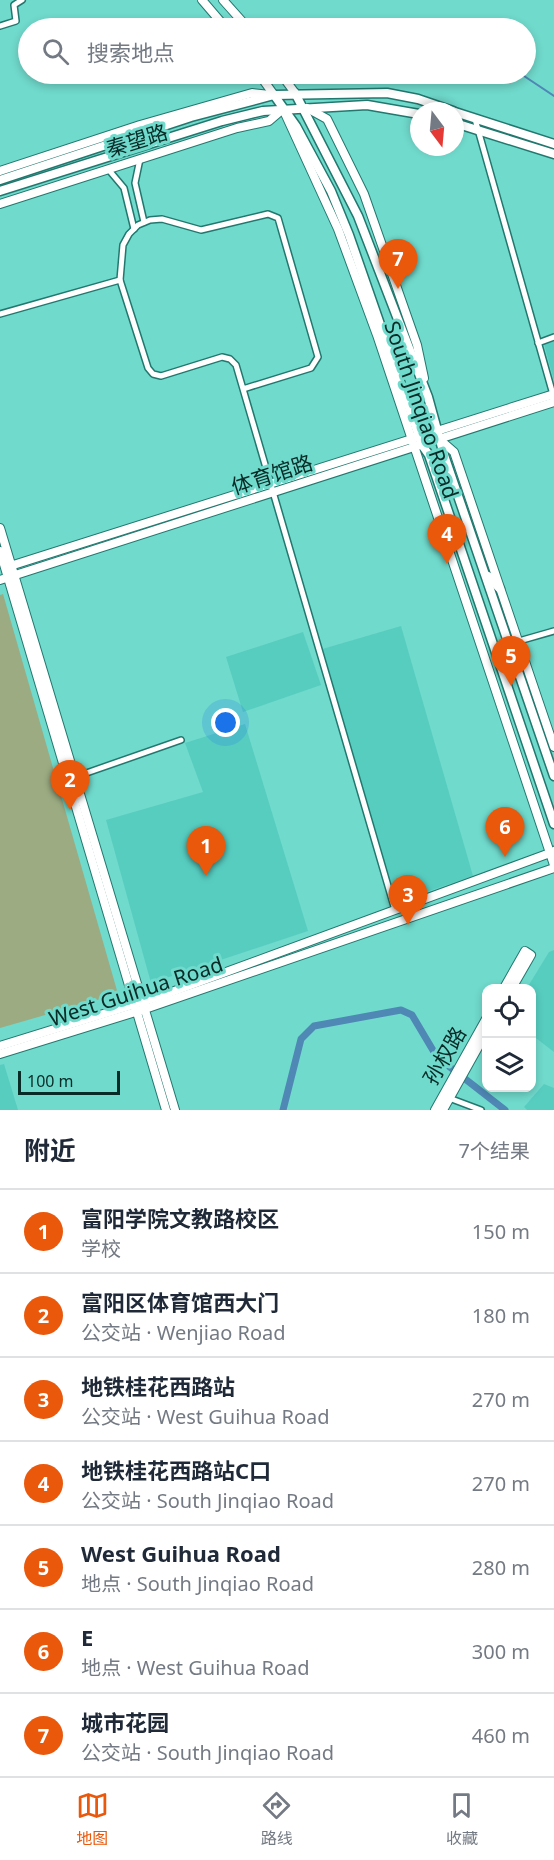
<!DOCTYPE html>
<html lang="zh">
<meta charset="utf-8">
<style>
:root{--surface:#fff;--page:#f2f2f3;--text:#1f2937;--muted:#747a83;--line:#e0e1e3;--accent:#ea580c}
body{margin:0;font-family:"Noto Sans","Noto Sans SC",sans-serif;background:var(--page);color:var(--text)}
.controls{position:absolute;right:18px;bottom:18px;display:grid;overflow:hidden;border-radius:12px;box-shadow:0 3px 9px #0003}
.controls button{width:54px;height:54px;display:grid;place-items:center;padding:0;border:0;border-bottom:2px solid var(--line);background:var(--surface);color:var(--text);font:30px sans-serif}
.compass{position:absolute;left:410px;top:102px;width:54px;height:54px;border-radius:50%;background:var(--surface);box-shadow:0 3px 9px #0003;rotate:164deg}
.scale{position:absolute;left:18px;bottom:15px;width:102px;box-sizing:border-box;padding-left:6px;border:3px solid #072b27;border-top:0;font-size:16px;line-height:21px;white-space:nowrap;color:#072b27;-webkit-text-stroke:4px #70dacc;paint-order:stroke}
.you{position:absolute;left:226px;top:723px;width:21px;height:21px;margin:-15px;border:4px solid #fff;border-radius:50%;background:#1a73e8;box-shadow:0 0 0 9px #1a73e833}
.badge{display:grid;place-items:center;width:39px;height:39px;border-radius:50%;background:var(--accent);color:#fff;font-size:20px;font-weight:700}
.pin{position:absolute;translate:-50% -50px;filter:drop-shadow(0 2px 3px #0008)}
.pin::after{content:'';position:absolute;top:32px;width:21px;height:18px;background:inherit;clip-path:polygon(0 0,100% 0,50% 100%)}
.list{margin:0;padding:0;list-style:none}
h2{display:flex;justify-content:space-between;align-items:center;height:78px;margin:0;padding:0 24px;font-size:26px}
h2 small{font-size:20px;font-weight:400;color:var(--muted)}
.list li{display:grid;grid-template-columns:39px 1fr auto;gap:18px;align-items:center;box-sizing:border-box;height:84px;padding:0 24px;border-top:2px solid var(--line)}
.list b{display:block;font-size:22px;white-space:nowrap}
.list p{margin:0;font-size:20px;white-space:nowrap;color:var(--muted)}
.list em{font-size:20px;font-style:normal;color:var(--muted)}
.icon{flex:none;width:33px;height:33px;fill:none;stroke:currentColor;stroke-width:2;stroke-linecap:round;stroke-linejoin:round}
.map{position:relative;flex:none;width:554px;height:1110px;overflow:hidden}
.search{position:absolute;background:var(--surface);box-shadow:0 3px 9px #0003;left:18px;right:18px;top:18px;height:66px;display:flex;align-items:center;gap:15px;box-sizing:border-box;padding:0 21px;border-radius:33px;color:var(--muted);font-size:22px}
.sheet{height:666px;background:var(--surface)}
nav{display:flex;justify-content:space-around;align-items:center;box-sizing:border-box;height:84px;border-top:2px solid var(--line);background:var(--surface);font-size:16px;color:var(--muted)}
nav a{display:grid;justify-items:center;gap:3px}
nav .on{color:var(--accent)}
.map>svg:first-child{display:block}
.built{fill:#57cdc0}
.green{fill:#9cab82}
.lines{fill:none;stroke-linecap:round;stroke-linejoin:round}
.stream{stroke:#4f87b5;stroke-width:2}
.canal{stroke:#4f87b5;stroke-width:7}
.street-casing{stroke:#22786f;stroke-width:8}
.secondary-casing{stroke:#22786f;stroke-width:10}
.primary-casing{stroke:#22786f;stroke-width:11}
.street{stroke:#fff;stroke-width:5}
.secondary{stroke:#fff;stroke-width:8}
.primary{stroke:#fff;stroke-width:8}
.labels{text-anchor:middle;stroke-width:6;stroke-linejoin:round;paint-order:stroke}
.street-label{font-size:21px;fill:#072b27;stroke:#70dacc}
</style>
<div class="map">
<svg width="554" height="1110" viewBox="0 0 554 1110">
<rect width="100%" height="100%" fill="#70dacc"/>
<!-- built -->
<g class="built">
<path d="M554,340V381L544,344Z"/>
<path d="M401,626L473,876L394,903L319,650Z"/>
<path d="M303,632L321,685L243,712L226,657Z"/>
<path d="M245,724L308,931L151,983L106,820L203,792L185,743Z"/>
<path d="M554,950V1052L532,1035V988H527L549,952Z"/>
<path d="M4,1064L18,1110H0V1065Z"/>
<path d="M544,1084L554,1088V1110H527L524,1107Z"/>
</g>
<!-- green -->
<path class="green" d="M3,594L118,994L0,1028V595Z"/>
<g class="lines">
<!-- stream -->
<path class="stream" d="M521,74L554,96"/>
<!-- canal -->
<path class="canal" d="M283,1110L301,1039L314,1026L401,1010L412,1015L437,1057L505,1110"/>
<defs>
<g id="street">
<path d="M0,26L16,21L14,5L22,0"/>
<path d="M475,119L554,398"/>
<path d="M140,159L135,183L144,222"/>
<path d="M108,169L124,188L134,229"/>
<path d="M0,314L120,280"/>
<path d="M538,343L554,337"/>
<path d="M243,389L311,368L318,357L278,218L268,214L201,230L162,219L150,220L138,225L129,234L123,245L120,280L148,368L153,374L161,376L222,357L230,359L236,365L395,910"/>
<path d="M519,641L554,631"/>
<path d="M75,777L181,740"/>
<path d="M449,1098L481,1110"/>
</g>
<g id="secondary">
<path d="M202,0L226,28"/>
<path d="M223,0L248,28"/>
<path d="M259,74L274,95"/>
<path d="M281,74L295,93"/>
<path d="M307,108L327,119L364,194L417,345L424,378"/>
<path d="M0,171L140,125L252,93L270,95"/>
<path d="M0,204L237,128L269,121L283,109L338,229L377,335L554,865"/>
<path d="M439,439L454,452L554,747"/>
<path d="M0,528L175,1110"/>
<path d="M0,551L166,1110"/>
<path d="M7,567L554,394"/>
<path d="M0,580L554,402"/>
<path d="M504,988L525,951L531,955L512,988"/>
<path d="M0,1046L158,997L550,853"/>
<path d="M0,1054L145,1009L554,868"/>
<path d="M435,1110L486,1019"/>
<path d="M443,1110L486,1033"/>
</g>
<g id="primary">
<path d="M295,93L358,216L428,397L444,455L554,776"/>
<path d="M274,95L296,126L331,191L349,235L422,445L429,455L554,824"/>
<path d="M455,112L554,144"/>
<path d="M455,123L554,154"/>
<path d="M0,180L191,117L274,95L387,93L418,99L453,111"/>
<path d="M0,191L222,121L263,111L367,105L419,114"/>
<path d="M488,576L500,589"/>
<path d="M550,853L554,851"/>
</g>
</defs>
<!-- street casing -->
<use href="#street" class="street-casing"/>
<!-- secondary casing -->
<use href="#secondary" class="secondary-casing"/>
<!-- primary casing -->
<use href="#primary" class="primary-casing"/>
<!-- street -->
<use href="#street" class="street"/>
<!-- secondary -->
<use href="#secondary" class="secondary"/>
<!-- primary -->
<use href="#primary" class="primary"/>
</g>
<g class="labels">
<!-- street labels -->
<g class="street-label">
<text transform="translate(137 141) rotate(-17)" y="7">秦望路</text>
<text transform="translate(421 410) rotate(71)" y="7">South Jinqiao Road</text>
<text transform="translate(272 475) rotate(-18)" y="7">体育馆路</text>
<text transform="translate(136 992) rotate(-18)" y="7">West Guihua Road</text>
<text transform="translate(445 1056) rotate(-60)" y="7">孙权路</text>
</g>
</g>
</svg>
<div class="controls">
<button><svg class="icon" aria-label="locate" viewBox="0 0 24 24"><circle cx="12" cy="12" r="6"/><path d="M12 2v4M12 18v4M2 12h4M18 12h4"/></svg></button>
<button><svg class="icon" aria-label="layers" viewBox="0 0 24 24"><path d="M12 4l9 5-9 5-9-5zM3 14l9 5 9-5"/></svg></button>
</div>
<svg class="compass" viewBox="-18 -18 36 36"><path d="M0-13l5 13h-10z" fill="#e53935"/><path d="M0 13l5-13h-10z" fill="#747a83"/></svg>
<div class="scale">100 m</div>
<div class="you"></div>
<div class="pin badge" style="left:206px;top:876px">1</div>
<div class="pin badge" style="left:70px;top:810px">2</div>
<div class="pin badge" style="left:408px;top:925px">3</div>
<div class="pin badge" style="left:447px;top:564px">4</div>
<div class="pin badge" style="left:511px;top:686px">5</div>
<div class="pin badge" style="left:505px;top:857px">6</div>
<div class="pin badge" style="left:398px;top:289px">7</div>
<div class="search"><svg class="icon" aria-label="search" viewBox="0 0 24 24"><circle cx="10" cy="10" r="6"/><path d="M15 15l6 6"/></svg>搜索地点</div>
</div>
<section class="sheet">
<h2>附近<small>7个结果</small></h2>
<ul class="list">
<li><span class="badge">1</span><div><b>富阳学院文教路校区</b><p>学校</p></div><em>150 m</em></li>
<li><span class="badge">2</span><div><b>富阳区体育馆西大门</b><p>公交站 · Wenjiao Road</p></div><em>180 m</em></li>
<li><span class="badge">3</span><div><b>地铁桂花西路站</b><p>公交站 · West Guihua Road</p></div><em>270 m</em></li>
<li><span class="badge">4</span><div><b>地铁桂花西路站C口</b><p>公交站 · South Jinqiao Road</p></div><em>270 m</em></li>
<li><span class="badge">5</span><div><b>West Guihua Road</b><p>地点 · South Jinqiao Road</p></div><em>280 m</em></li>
<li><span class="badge">6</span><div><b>E</b><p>地点 · West Guihua Road</p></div><em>300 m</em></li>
<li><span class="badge">7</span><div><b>城市花园</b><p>公交站 · South Jinqiao Road</p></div><em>460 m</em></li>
</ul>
</section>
<nav>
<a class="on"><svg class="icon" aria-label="map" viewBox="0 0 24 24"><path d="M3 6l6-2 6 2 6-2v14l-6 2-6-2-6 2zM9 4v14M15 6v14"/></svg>地图</a>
<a><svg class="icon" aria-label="directions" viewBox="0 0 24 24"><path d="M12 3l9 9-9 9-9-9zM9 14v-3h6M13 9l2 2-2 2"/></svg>路线</a>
<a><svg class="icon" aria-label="saved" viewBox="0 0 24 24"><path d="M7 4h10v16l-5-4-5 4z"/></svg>收藏</a>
</nav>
